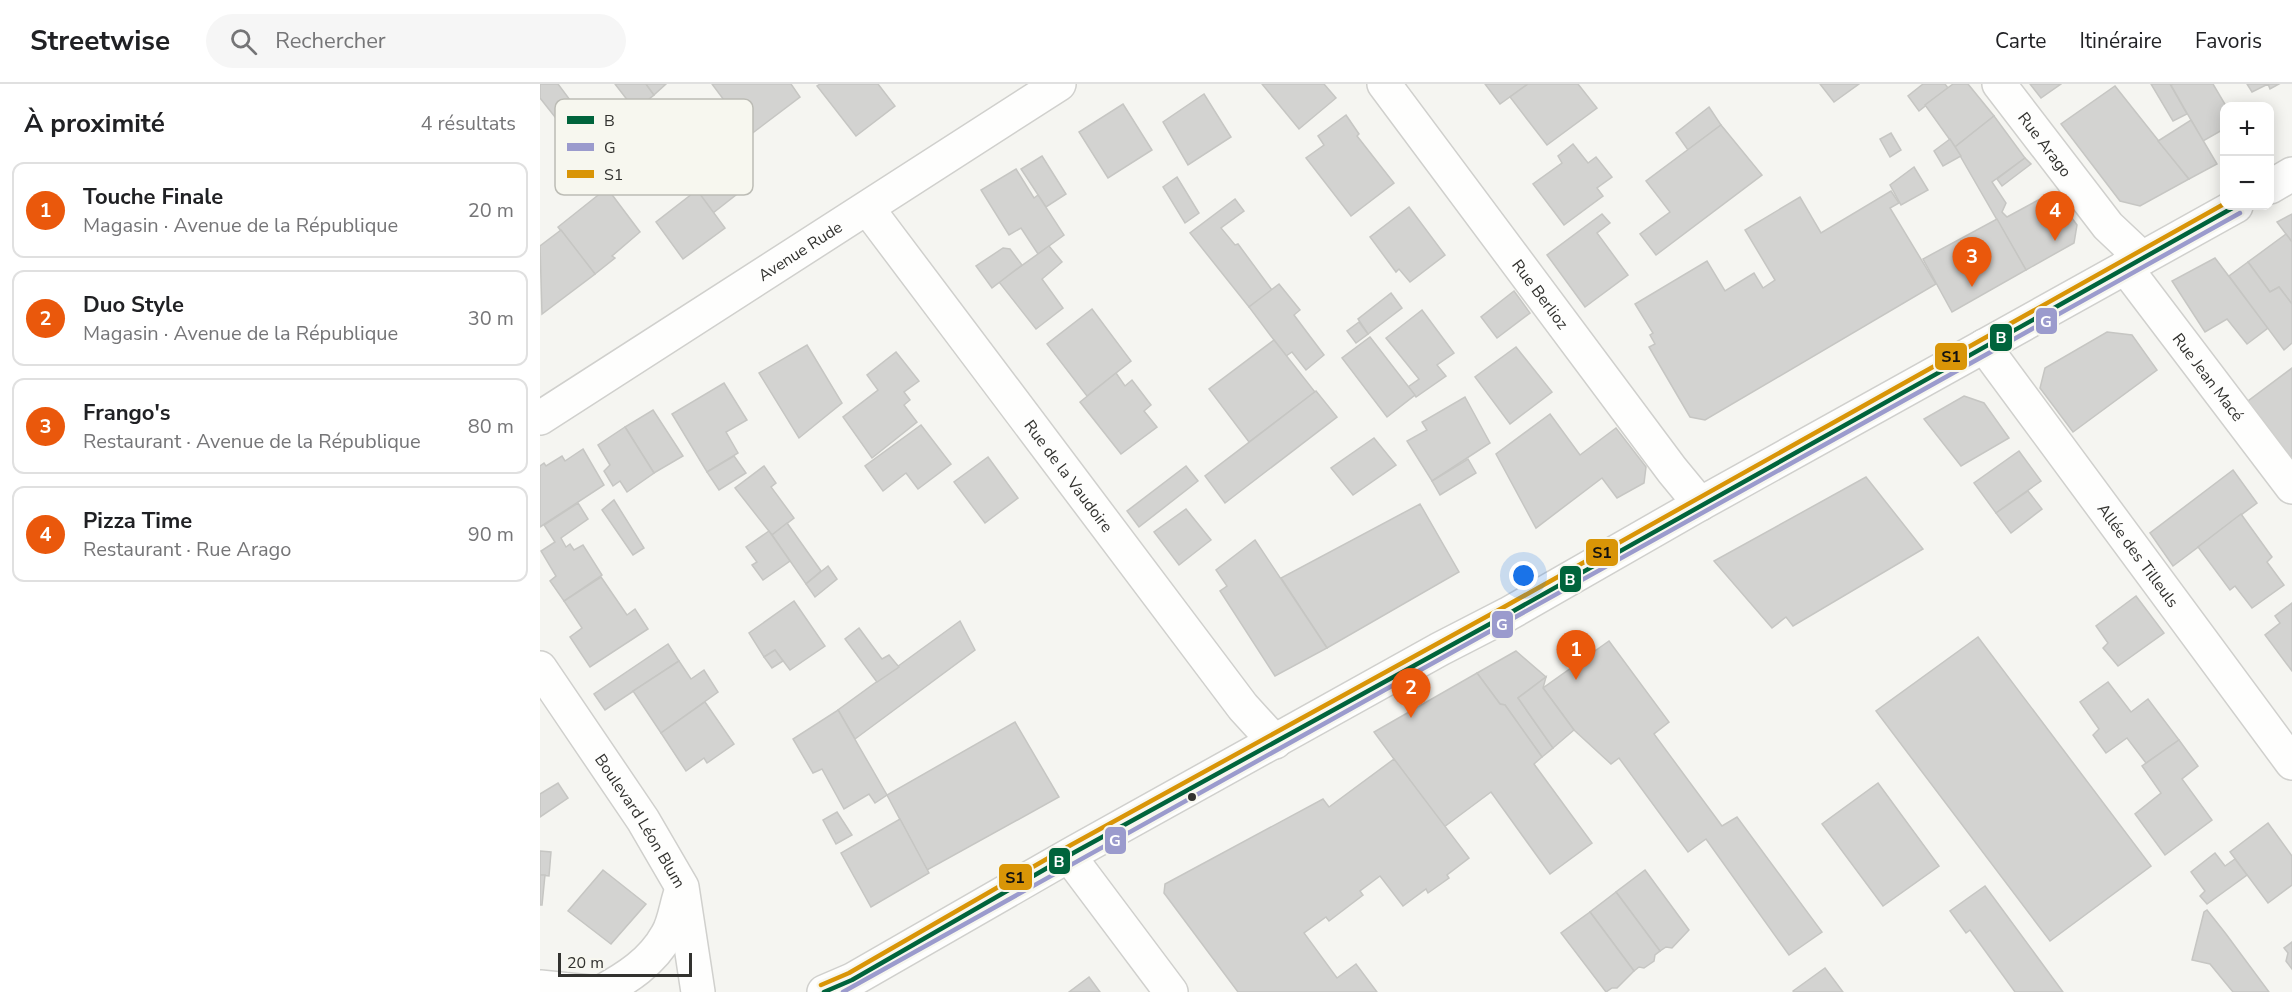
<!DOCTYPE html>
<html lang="fr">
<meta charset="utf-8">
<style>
:root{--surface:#fff;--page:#f6f6f6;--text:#202124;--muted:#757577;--line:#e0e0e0;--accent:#ea580c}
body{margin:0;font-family:"Nunito Sans",sans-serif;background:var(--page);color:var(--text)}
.controls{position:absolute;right:18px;top:18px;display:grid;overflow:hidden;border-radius:12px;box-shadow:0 3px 15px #0003}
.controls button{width:54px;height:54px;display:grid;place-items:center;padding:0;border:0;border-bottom:2px solid var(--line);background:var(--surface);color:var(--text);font:30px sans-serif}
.scale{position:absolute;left:18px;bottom:15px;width:134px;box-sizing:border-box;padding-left:6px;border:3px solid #32322f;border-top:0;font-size:16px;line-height:21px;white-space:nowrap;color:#32322f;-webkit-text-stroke:4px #f7f7ef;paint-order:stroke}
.you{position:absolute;left:984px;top:492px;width:21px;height:21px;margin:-15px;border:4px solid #fff;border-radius:50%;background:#1a73e8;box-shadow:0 0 0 9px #1a73e833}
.badge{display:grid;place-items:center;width:39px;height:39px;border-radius:50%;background:var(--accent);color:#fff;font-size:20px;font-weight:700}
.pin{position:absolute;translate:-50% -50px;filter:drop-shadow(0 2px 3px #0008)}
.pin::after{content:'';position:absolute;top:32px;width:21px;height:18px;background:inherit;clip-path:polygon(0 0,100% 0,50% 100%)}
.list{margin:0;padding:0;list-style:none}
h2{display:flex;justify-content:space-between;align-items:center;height:78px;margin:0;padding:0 24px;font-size:26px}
h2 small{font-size:20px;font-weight:400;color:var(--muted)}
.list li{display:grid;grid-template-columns:39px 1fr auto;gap:18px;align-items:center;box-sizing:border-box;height:96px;margin:0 12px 12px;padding:0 12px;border:2px solid var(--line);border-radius:12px}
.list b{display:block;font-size:22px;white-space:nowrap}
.list p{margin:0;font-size:20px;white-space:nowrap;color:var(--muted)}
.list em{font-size:20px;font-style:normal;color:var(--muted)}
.icon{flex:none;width:33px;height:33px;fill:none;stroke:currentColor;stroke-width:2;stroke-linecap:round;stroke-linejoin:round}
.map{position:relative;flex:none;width:1752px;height:908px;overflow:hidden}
header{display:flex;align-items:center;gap:36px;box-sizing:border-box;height:84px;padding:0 30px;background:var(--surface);border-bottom:2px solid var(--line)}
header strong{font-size:28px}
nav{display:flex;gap:33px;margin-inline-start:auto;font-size:21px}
.search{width:420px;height:54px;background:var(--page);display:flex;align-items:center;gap:15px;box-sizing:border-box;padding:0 21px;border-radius:33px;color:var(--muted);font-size:22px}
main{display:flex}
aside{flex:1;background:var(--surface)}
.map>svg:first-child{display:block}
.building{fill:#d3d3d1;stroke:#c6c6c3;stroke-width:1.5}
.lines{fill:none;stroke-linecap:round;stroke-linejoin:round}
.minor-casing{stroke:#d0d0cd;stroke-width:36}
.major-casing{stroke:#d0d0cd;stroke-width:36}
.minor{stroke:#fefefd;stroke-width:33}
.major{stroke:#fefefd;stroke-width:33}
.bus-1-casing{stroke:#f7f7ef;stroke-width:9}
.bus-2-casing{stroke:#f7f7ef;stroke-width:9}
.bus-3-casing{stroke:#f7f7ef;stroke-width:9}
.bus-1{stroke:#00643c;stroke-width:4.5}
.bus-2{stroke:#9b9bcd;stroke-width:4.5}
.bus-3{stroke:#d99507;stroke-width:4.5}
.bus-dot{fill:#32322f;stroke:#f7f7ef;stroke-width:2}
.labels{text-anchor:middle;stroke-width:4.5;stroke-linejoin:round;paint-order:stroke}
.street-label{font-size:16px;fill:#32322f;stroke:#f7f7ef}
.key{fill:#f7f7ef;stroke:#bcbcb5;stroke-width:1.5}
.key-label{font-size:16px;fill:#32322f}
.line-badge{stroke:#f7f7ef;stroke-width:2}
.badge-label{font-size:16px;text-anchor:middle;font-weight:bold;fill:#fff}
.pale-badge-label{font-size:16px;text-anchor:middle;font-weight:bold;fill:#111}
</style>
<header>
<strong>Streetwise</strong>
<div class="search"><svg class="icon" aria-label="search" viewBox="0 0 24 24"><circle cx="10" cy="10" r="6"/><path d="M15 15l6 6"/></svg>Rechercher</div>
<nav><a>Carte</a><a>Itinéraire</a><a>Favoris</a></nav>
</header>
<main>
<aside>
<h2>À proximité<small>4 résultats</small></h2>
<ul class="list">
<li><span class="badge">1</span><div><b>Touche Finale</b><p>Magasin · Avenue de la République</p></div><em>20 m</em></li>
<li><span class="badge">2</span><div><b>Duo Style</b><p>Magasin · Avenue de la République</p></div><em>30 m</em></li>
<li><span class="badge">3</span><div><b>Frango's</b><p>Restaurant · Avenue de la République</p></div><em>80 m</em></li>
<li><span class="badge">4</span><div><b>Pizza Time</b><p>Restaurant · Rue Arago</p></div><em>90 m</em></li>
</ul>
</aside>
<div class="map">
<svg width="1752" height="908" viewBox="0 0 1752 908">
<rect width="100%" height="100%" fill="#f5f5f1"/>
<!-- building -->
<g class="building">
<path d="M0,0H18L33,20L15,33L0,14Z"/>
<path d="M75,0H106L114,11L95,26Z"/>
<path d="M106,0H126L114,11Z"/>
<path d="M172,0H251L260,13L210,51Z"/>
<path d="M280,0H338L355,22L316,52L277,2Z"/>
<path d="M722,0H784L796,14L759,45Z"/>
<path d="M945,0H988L960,20Z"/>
<path d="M988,0H1038L1057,24L1007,61L970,13Z"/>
<path d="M1280,0H1319L1294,18Z"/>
<path d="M1383,0H1405L1408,4L1379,27L1368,12Z"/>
<path d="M1413,0H1428L1454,32L1415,63L1385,21Z"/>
<path d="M1490,0H1521L1501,14Z"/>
<path d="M1611,0H1630L1647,30L1633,37Z"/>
<path d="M1633,0H1673L1686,22L1684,45L1663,57L1631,1Z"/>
<path d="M1707,0H1739L1730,5L1728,0L1712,8Z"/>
<path d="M1575,2L1649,95L1600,122L1580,117L1521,40Z"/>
<path d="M664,10L691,53L648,81L623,38Z"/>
<path d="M583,20L612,66L568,94L539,48Z"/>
<path d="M1169,23L1181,41L1148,66L1136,49Z"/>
<path d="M806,31L819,50L817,52L854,99L811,132L766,74L784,61L778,52Z"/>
<path d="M1454,32L1485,74L1452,98L1466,119L1462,128L1467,133L1513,108L1537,141L1534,159L1486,186L1415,63Z"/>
<path d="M1651,36L1677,80L1649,95L1618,57Z"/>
<path d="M1181,41L1222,91L1116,171L1100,150L1130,128L1106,97Z"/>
<path d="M1351,49L1361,66L1350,73L1340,55Z"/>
<path d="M165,50L206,103L173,129L133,75Z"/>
<path d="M1410,55L1421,72L1403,82L1394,67Z"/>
<path d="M1033,60L1048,79L1056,73L1072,93L1057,104L1063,112L1024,141L993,100L1022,79L1018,72Z"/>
<path d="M502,72L526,110L506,123L481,85Z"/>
<path d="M1485,74L1491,80L1462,102L1457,95Z"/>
<path d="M1374,83L1388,106L1361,121L1350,101Z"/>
<path d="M476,85L494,114L498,111L524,151L498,170L481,144L469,151L441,106Z"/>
<path d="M637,93L659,129L645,139L623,103Z"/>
<path d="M67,104L100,148L72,172L75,174L55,190L18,143Z"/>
<path d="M157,106L185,144L143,175L116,138Z"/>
<path d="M1351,107L1359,119L1350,124L1396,200L1165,336L1150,333L1109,263L1115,260L1110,251L1113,249L1095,220L1167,177L1185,207L1214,189L1223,204L1235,196L1205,146L1260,113L1281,149Z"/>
<path d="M695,115L704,127L681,144L695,161L698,160L732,206L709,223L650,149Z"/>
<path d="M869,123L905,171L870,198L859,185L856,188L830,153Z"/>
<path d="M1062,130L1070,139L1057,149L1088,191L1045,223L1007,171Z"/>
<path d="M1752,130V158L1737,138Z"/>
<path d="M1457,135L1486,186L1412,228L1383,175Z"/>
<path d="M21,146L55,190L2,230L0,162Z"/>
<path d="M1746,150L1752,158V220L1739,203L1730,208L1708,178Z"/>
<path d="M509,162L522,178L502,195L523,224L496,245L459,198Z"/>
<path d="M463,164L470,165L482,181L452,204L436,182Z"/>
<path d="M1675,174L1728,244L1707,260L1687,235L1665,248L1632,197Z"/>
<path d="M1708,178L1730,208L1739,203L1752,220V259L1744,266L1689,192Z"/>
<path d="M739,200L760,226L754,231L784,271L766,286L752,268L746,272L709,223Z"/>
<path d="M974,207L990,229L957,254L941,233Z"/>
<path d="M851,209L862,224L828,250L818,235Z"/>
<path d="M552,225L591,277L547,312L507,260Z"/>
<path d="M882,226L914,269L897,281L906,292L876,313L868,303L879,295L846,254Z"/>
<path d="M819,238L828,250L816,259L807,247Z"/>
<path d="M1567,248L1592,251L1617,286L1533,348L1500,304L1505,284Z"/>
<path d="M830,253L875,311L847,333L802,274Z"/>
<path d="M734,256L775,308L709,358L669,305Z"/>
<path d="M267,261L302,319L259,354L219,289Z"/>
<path d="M976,263L1012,308L970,340L935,293Z"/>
<path d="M356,268L379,297L364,308L370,316L364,321L377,338L332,374L303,333L338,306L327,291Z"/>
<path d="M1752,284V384L1704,320Z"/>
<path d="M576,289L585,302L592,296L611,321L604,327L617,343L581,370L540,318Z"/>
<path d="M184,299L207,336L186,348L198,369L167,388L132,330Z"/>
<path d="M776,307L797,333L685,419L665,392Z"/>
<path d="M1424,312L1444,319L1469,354L1421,382L1384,335Z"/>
<path d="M925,313L950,359L892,397L867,357L887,346L882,338Z"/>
<path d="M113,326L143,372L114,389L85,343Z"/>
<path d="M1010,330L1040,371L1076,344L1106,383L1104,399L1077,414L1062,394L996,444L956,370Z"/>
<path d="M381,341L411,380L378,405L366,389L343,407L325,382Z"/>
<path d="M85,343L114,389L87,408L80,397L73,402L64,387L70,381L58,361Z"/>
<path d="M834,354L856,381L813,411L791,384Z"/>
<path d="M43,365L64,401L0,443V382L4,379L6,382L22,372L25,377Z"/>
<path d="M1479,367L1501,397L1456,429L1434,399Z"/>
<path d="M194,372L206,389L179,406L167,388Z"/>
<path d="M448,373L478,414L445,439L414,398Z"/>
<path d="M928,375L936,389L900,411L892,397Z"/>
<path d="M224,382L236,399L231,403L254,434L232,451L195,404Z"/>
<path d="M646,382L658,397L599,443L587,427Z"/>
<path d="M1693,386L1717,419L1633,482L1610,449Z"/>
<path d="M1326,393L1383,465L1253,542L1246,533L1232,544L1174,477Z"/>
<path d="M1488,407L1502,425L1471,449L1456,429Z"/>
<path d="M74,416L104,464L93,471L62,426Z"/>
<path d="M38,419L48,435L21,454L26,463L30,460L34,466L43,461L62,491L24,517L10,497L16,492L1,467L15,458L4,441Z"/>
<path d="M880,420L919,488L787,564L741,494Z"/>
<path d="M646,425L671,456L639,481L614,448Z"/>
<path d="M1701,430L1732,473L1727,478L1744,501L1712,524L1695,502L1690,506L1658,463Z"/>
<path d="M247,439L281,487L266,500L232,451Z"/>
<path d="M229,447L250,477L223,496L212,481L217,478L206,463Z"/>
<path d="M715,456L787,564L735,592L680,507L687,502L676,486Z"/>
<path d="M288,482L297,495L275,513L266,500Z"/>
<path d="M61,493L87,531L95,525L108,545L50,583L30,553L42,544L24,517Z"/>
<path d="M1596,512L1624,549L1578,582L1563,564L1568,559L1556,542Z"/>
<path d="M254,517L285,562L250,586L235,566L224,573L209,549Z"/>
<path d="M1752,519V587L1725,551L1740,539L1735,532Z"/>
<path d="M420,537L435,566L315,655L298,626Z"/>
<path d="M319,544L342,575L349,571L359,583L337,598L305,555Z"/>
<path d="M1438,553L1611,782L1510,857L1336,627Z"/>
<path d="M1069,557L1129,638L1114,650L1182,742L1197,733L1282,848L1249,871L1166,755L1148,768L1079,674L1071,680L1034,646L1003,604Z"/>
<path d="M128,560L139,577L65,626L54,610Z"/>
<path d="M235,566L243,577L232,584L224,573Z"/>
<path d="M976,567L1006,593L978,614L1013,664L1002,673L965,621L960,620L937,589Z"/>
<path d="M139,577L151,595L164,586L178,608L121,649L93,607Z"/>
<path d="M937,589L960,620L965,621L1002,673L994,680L1052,759L1010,790L951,708L904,743L834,648Z"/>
<path d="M1006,593L1003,604L1034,646L1013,664L978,614Z"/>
<path d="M1568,598L1591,628L1608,615L1639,656L1606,679L1587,654L1566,669L1553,651L1559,645L1540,618Z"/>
<path d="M165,618L194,660L167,679L164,674L146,687L121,649Z"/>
<path d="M298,626L347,711L335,719L329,710L304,725L282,685L273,689L253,655Z"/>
<path d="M475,638L519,713L387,786L347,711Z"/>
<path d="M1639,656L1658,682L1642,695L1672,736L1625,771L1595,730L1621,709L1602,682Z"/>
<path d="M854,675L929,774L907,791L909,794L888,809L886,805L863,822L840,792L820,807L823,811L789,837L786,833L764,849L797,894L816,880L837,908H698L624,809L625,800L783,715L789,723Z"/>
<path d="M18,699L28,714L0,733V710Z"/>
<path d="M1338,699L1399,782L1343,822L1282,740Z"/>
<path d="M297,728L312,751L296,760L283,736Z"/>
<path d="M360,735L389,789L331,823L301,769Z"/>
<path d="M1728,739L1752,772V801L1728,819L1690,768Z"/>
<path d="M0,767L11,768L9,792L0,791Z"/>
<path d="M1675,769L1685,782L1695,775L1707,791L1667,820L1660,812L1665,807L1651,788Z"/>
<path d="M63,786L106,820L71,860L28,827Z"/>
<path d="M1105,786L1149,846L1132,864L1126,863L1120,867L1076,808Z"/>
<path d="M0,791H5L2,821H0Z"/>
<path d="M1445,802L1523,908H1475L1430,846L1426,849L1410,827Z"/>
<path d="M1076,808L1120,867L1115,871L1114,877L1104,884L1099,883L1094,887L1050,828Z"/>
<path d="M1667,826L1686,850L1729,908H1693L1670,880L1652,876L1664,828Z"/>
<path d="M1050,828L1094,887L1077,904H1072L1066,908L1021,849Z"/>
<path d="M1752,858V885L1746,877L1748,869L1744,864Z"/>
<path d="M1285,884L1303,908H1254L1253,907Z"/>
<path d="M549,893L560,908H529Z"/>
</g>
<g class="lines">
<defs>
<g id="minor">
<path id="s1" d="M844,0L1132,386L1160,420"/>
<path id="s2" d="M1459,0L1568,142L1602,174"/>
<path id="s3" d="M328,125L703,623L735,658"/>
<path id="s4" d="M1585,183L1752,403"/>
<path id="s5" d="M1444,262L1752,679"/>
<path id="s6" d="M0,334L519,0"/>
<path id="s7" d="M0,584L103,736L142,803L158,908"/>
<path d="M529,772L631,908"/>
<path d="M0,903L49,908"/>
<path d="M61,908C87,894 112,878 127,851C134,840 136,823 140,811"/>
</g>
<g id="major">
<path d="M1730,103L1752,90"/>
<path d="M284,908L312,896L535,768L900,565L968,530L1160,420L1696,122"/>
</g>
</defs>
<!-- minor casing -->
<use href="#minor" class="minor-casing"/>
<!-- major casing -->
<use href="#major" class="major-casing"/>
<!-- minor -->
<use href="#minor" class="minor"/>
<!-- major -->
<use href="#major" class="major"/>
<defs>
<path id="bus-1" d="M284,908L312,896L535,768L968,530L1696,122"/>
<path id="bus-2" d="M303,908L1700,129"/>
<path id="bus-3" d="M281,901L309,889L531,761L964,523L1684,120"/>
</defs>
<!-- bus-1 casing -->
<use href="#bus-1" class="bus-1-casing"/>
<!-- bus-2 casing -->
<use href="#bus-2" class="bus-2-casing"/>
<!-- bus-3 casing -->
<use href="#bus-3" class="bus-3-casing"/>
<!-- bus-1 -->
<use href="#bus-1" class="bus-1"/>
<!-- bus-2 -->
<use href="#bus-2" class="bus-2"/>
<!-- bus-3 -->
<use href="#bus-3" class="bus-3"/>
</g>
<!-- markers -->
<circle class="bus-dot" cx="652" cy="713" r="5"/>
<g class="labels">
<!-- street labels -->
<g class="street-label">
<text dy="6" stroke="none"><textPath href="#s2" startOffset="76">Rue Arago</textPath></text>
<text dy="6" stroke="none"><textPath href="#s6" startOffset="309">Avenue Rude</textPath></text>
<text dy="6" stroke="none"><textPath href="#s1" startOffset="262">Rue Berlioz</textPath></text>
<text dy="6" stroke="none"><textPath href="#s4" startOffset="138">Rue Jean Macé</textPath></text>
<text dy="6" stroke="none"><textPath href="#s3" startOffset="334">Rue de la Vaudoire</textPath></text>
<text dy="6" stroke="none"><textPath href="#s5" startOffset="260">Allée des Tilleuls</textPath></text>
<text dy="6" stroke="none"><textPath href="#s7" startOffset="183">Boulevard Léon Blum</textPath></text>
</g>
</g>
<!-- legend -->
<rect x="15" y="15" width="198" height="96" rx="9" class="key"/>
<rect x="27" y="32" width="27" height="8" fill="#00643c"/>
<rect x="27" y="59" width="27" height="8" fill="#9b9bcd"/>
<rect x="27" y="86" width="27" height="8" fill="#d99507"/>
<g class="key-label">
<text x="64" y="42">B</text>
<text x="64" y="69">G</text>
<text x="64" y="96">S1</text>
</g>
<g class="line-badge">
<rect x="1495" y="223" width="23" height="28" rx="6" fill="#9b9bcd"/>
<rect x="1449" y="239" width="24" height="29" rx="6" fill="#00643c"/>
<rect x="1394" y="258" width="34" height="29" rx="6" fill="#d99507"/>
<rect x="1045" y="454" width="34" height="29" rx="6" fill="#d99507"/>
<rect x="1019" y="481" width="23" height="28" rx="6" fill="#00643c"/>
<rect x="951" y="526" width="23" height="29" rx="6" fill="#9b9bcd"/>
<rect x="564" y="742" width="23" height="29" rx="6" fill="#9b9bcd"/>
<rect x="508" y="763" width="23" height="28" rx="6" fill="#00643c"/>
<rect x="458" y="779" width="35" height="28" rx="6" fill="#d99507"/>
</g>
<g class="badge-label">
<text x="1506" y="243">G</text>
<text x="1461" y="259">B</text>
<text x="1030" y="501">B</text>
<text x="962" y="546">G</text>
<text x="575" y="762">G</text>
<text x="519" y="783">B</text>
</g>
<g class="pale-badge-label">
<text x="1411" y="278">S1</text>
<text x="1062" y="474">S1</text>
<text x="475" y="799">S1</text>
</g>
</svg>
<div class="controls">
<button>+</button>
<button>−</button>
</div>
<div class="scale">20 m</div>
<div class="you"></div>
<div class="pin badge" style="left:1036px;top:596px">1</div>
<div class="pin badge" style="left:871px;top:634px">2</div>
<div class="pin badge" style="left:1432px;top:203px">3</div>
<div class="pin badge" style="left:1515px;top:157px">4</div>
</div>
</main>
